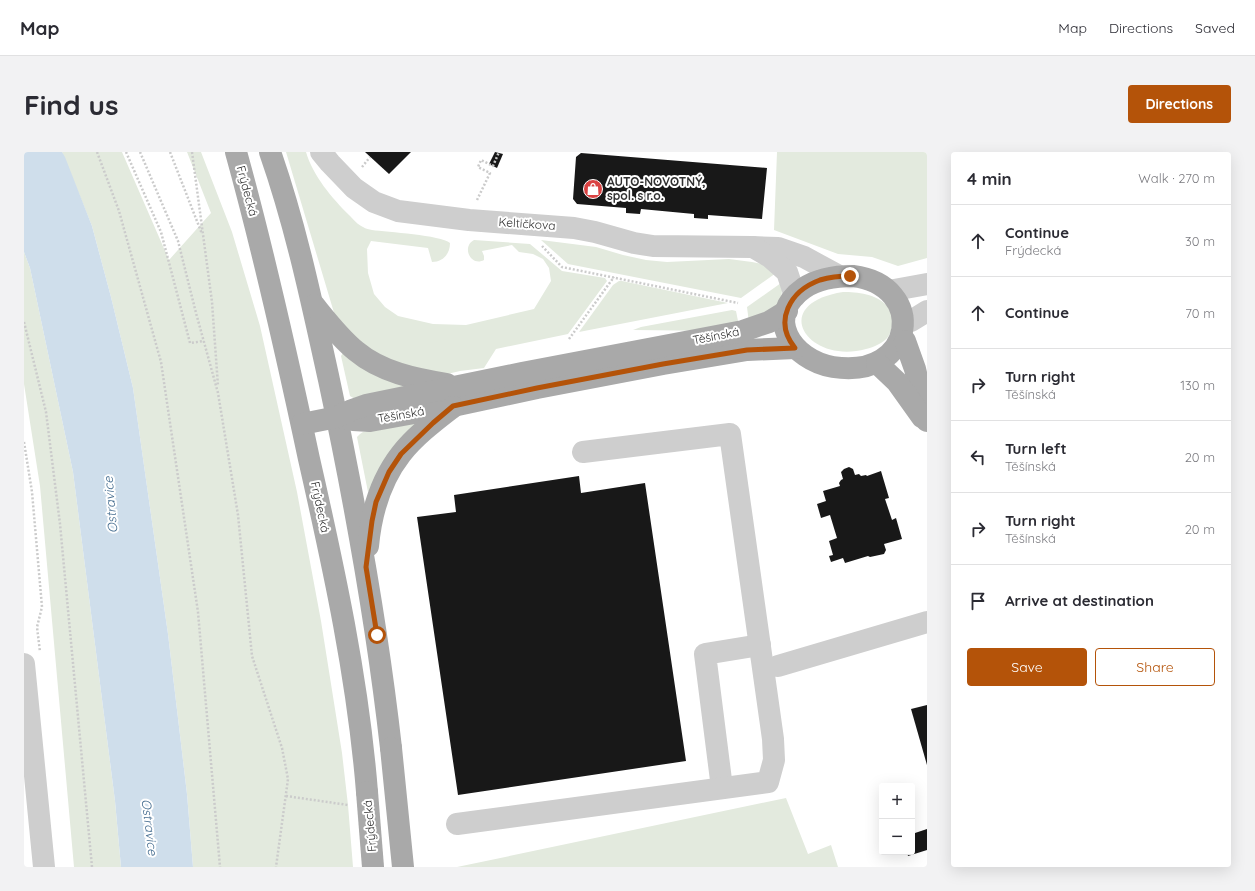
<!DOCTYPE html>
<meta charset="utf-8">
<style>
:root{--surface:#fff;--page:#f2f2f3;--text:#2b2b33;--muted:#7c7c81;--line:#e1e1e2;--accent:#b45309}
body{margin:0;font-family:Quicksand,sans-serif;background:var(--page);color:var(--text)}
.controls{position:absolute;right:12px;bottom:12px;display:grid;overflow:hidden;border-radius:4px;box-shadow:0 4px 16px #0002}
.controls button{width:36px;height:36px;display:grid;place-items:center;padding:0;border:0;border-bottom:1px solid var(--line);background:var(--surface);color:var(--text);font:20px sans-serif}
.stop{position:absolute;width:12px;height:12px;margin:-9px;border:3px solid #b45309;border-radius:50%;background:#fff}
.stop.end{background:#b45309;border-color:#fff;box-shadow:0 1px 4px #0008}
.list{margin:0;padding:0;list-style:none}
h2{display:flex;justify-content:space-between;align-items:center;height:52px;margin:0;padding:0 16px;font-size:17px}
h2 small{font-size:13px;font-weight:400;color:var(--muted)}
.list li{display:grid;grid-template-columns:26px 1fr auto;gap:12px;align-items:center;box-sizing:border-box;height:72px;padding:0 16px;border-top:1px solid var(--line)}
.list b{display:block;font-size:15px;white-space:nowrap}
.list p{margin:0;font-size:13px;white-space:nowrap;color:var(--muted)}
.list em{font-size:13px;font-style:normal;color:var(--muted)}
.actions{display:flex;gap:8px;padding:12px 16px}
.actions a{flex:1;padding:9px 0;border:1px solid var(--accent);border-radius:4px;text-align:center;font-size:14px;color:var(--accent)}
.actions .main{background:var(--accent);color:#fff}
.icon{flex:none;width:22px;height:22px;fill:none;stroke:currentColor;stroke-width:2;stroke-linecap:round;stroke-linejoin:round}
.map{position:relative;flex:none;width:903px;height:715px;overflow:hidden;border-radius:4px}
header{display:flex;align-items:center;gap:24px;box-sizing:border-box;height:56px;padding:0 20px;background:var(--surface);border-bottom:1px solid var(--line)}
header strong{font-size:19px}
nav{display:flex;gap:22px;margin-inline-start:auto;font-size:14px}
.intro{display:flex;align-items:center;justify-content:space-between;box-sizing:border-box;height:96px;padding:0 24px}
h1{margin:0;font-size:28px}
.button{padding:10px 18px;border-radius:4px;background:var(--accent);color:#fff;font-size:14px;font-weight:700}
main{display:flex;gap:24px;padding:0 24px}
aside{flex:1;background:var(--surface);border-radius:4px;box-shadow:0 4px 16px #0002}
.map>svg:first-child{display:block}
.green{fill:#e3eade}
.water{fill:#cfdeeb}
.building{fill:#181818}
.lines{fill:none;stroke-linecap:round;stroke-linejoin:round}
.path{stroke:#cbcbcb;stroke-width:2.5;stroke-dasharray:2 2;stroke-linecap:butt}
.minor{stroke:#cecece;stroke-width:22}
.major{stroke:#a9a9a9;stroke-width:22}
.major-bridge{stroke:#a9a9a9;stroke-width:22}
.route{stroke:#b45309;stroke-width:5}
.labels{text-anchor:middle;stroke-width:4;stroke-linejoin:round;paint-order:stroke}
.poi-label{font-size:12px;font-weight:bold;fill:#313131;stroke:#fff;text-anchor:start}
.street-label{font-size:12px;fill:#313131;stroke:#fff}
.water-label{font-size:13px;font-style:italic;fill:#446c8f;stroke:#fff}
</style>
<header>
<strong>Map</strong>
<nav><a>Map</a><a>Directions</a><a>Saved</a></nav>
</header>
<div class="intro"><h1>Find us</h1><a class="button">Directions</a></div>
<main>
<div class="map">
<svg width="903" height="715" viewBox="0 0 903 715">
<rect width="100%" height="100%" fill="#fff"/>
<!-- green -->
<g class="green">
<path d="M38,0H98L145,108L187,61L163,0H177L208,80L236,174L273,340L297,469L318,601L324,653L329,715H169L163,642L144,482L109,236L87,145L68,74Z"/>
<path d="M262,0H282C289,24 308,46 325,63C329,67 334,73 339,75C342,77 345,77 348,78C363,80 417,83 426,91C426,102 419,110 408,110L404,96L347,89L343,97L344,121L350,142L361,155L374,164L409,172L442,173L510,157L527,129L525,116L519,107L509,102L495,100L488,93L458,99L460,104V108C447,115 437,95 450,88L506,92L538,119L581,126L583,129L544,182L472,197L460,216L436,219L419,223L376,215L348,199L323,180L311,164Z"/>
<path d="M753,0H903V106L874,114L848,105L814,102L750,78Z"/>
<path d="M517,88L572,95L599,103L622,108L643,110L705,107L728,110L738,112L752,121L717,146L544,112Z"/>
<path d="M0,100L6,116L49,320L91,649L97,715H50L16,334L0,232Z"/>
<path d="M595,129H598L704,151L555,180L589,133Z"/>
<path d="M757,131C759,138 758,145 754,152L725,171L723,155Z"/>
<path d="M819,140C833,140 853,142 863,154C866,158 868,164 870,168C868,173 867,181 864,185C859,191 850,195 842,197C784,213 743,152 819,140Z"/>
<path d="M708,158L712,159L715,174L696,179L609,178L617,175Z"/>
<path d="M319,201L382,234L331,247L326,244L317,204Z"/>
<path d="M394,270L344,340L333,285L336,282L339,280Z"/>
<path d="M762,646L784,702L807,693L814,715H433Z"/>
</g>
<!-- water -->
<path class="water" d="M0,0H38L41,5L68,74L87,145L109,236L144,482L163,642L169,715H97L91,649L49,320L6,116L0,100Z"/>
<!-- building -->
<g class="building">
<path d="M341,0H387L365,22Z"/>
<path d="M471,0L479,2L473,16L465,12Z"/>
<path d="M557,1L743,16L738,67L684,63V67L670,66V62L617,57L616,62L602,61V56L553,52L549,47L552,5Z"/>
<path d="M825,315L829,317L831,323L835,322L837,324L842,323L843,324L857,319L865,346L861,347L868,368L872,366L878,387L860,392L862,398L860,402L846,405L844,404L821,411L819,406L807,410L805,404L809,403L805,389L813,386L806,363L797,366L793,352L802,349L799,339L816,334L815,331L817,328L819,327L817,320L820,317Z"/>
<path d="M555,324L557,341L621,331L662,609L434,643L393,365L432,360L430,343Z"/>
<path d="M903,553V613L887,557Z"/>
<path d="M903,677V698L884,704L883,700H888V682Z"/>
</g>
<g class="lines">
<!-- path -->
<g class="path">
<path d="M73,0L95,59L137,210L174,460L196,715"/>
<path d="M102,0L137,80L166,191L180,189"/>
<path d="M116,0L154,89L172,161L194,241L214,363L228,504L258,596L264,627L252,715"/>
<path d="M146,0L178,82"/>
<path d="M168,0L188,150L194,234"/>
<path d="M338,15L346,5"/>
<path d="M453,48L466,21L454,15L457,8L469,14L475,0"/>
<path d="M518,94L538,115L714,151"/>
<path d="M0,170L22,260L36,372L68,715"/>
<path d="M545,187L590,125"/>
<path d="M0,290L8,340L18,455L13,475L16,500"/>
<path d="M262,644L324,653"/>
</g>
<!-- minor -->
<g class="minor">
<path d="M297,0L306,11L330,36L350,50L374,59L445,68L550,76L571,80L610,91L629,94L728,95L754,96L780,105L815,124"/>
<path d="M729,95L746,105L763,120L771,144"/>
<path d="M870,138L903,132"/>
<path d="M887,169L903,159"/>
<path d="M0,512L20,715"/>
<path d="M754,514L903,470"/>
<path d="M698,636L681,502L736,493"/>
<path d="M433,672L744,630L750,608L749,587L706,282L559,300"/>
</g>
<!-- major -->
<g class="major">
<path d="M212,0C240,101 263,204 285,307C310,417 334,527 343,640"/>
<path d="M246,0C272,74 288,151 305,228C331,350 353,472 367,596"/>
<path d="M829,124C903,133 893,228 809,215C768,208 739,165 780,136C795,126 812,124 829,124Z"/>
<path d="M290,153C303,169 316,186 332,199C357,220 391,227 423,232"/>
<path d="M881,189L891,217L903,269"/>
<path d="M853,211L873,230L898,265"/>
<path d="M314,265L329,268L346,269L429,254L513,236L639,212L723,198L771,196"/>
<path d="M278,272L313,265L328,258L342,253L498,221L719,179L745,170L763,159"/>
<path d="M344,394C347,362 356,329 377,302C391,284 411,269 429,255"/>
</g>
<!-- major-bridge -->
<g class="major-bridge">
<path d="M367,596L379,715"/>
<path d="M343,640L349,715"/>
</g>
</g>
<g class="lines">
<!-- route -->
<path class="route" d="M353,483L342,415L348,369L352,350L365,320L377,302L409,271L429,254L513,236L639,212L723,198L771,196C749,169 766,139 796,128C806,125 816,124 826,124"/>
</g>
<!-- icons -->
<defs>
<symbol id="shop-disc" viewBox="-11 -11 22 22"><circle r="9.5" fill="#da4242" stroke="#fff"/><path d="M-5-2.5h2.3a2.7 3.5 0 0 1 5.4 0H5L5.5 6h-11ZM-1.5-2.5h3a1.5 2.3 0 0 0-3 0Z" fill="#fff"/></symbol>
</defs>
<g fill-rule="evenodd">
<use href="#shop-disc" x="558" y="26" width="22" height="22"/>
</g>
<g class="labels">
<!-- poi labels -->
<g class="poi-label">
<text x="583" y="34">AUTO-NOVOTNÝ,<tspan x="583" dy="14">spol. s r.o.</tspan></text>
</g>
<!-- street labels -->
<g class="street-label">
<text transform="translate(223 39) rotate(75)" y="4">Frýdecká</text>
<text transform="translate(503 72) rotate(4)" y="4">Keltičkova</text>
<text transform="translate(692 184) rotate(-11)" y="4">Těšínská</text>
<text transform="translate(377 263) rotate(-10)" y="4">Těšínská</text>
<text transform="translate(296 355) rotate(78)" y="4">Frýdecká</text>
<text transform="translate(346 674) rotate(-95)" y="4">Frýdecká</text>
</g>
<!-- water labels -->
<g class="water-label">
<text transform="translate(86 353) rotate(-95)" y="5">Ostravice</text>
<text transform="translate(126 675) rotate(83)" y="5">Ostravice</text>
</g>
</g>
</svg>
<div class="controls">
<button>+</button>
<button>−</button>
</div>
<div class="stop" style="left:353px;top:483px"></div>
<div class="stop end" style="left:826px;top:124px"></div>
</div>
<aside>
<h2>4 min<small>Walk · 270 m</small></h2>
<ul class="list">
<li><svg class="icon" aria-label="ahead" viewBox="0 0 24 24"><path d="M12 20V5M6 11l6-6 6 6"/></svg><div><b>Continue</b><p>Frýdecká</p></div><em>30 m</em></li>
<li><svg class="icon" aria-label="ahead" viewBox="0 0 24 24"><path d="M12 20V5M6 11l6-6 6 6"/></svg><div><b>Continue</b></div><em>70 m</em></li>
<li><svg class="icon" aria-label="right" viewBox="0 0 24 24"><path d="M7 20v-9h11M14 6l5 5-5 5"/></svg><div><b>Turn right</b><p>Těšínská</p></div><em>130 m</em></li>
<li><svg class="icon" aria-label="left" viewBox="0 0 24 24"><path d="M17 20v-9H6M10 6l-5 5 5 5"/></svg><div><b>Turn left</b><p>Těšínská</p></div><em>20 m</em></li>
<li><svg class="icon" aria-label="right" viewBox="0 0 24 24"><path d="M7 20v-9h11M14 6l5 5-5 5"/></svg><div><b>Turn right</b><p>Těšínská</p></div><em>20 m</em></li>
<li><svg class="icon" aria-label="arrive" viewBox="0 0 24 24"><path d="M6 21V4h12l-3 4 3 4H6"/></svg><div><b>Arrive at destination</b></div></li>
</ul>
<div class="actions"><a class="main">Save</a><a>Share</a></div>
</aside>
</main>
